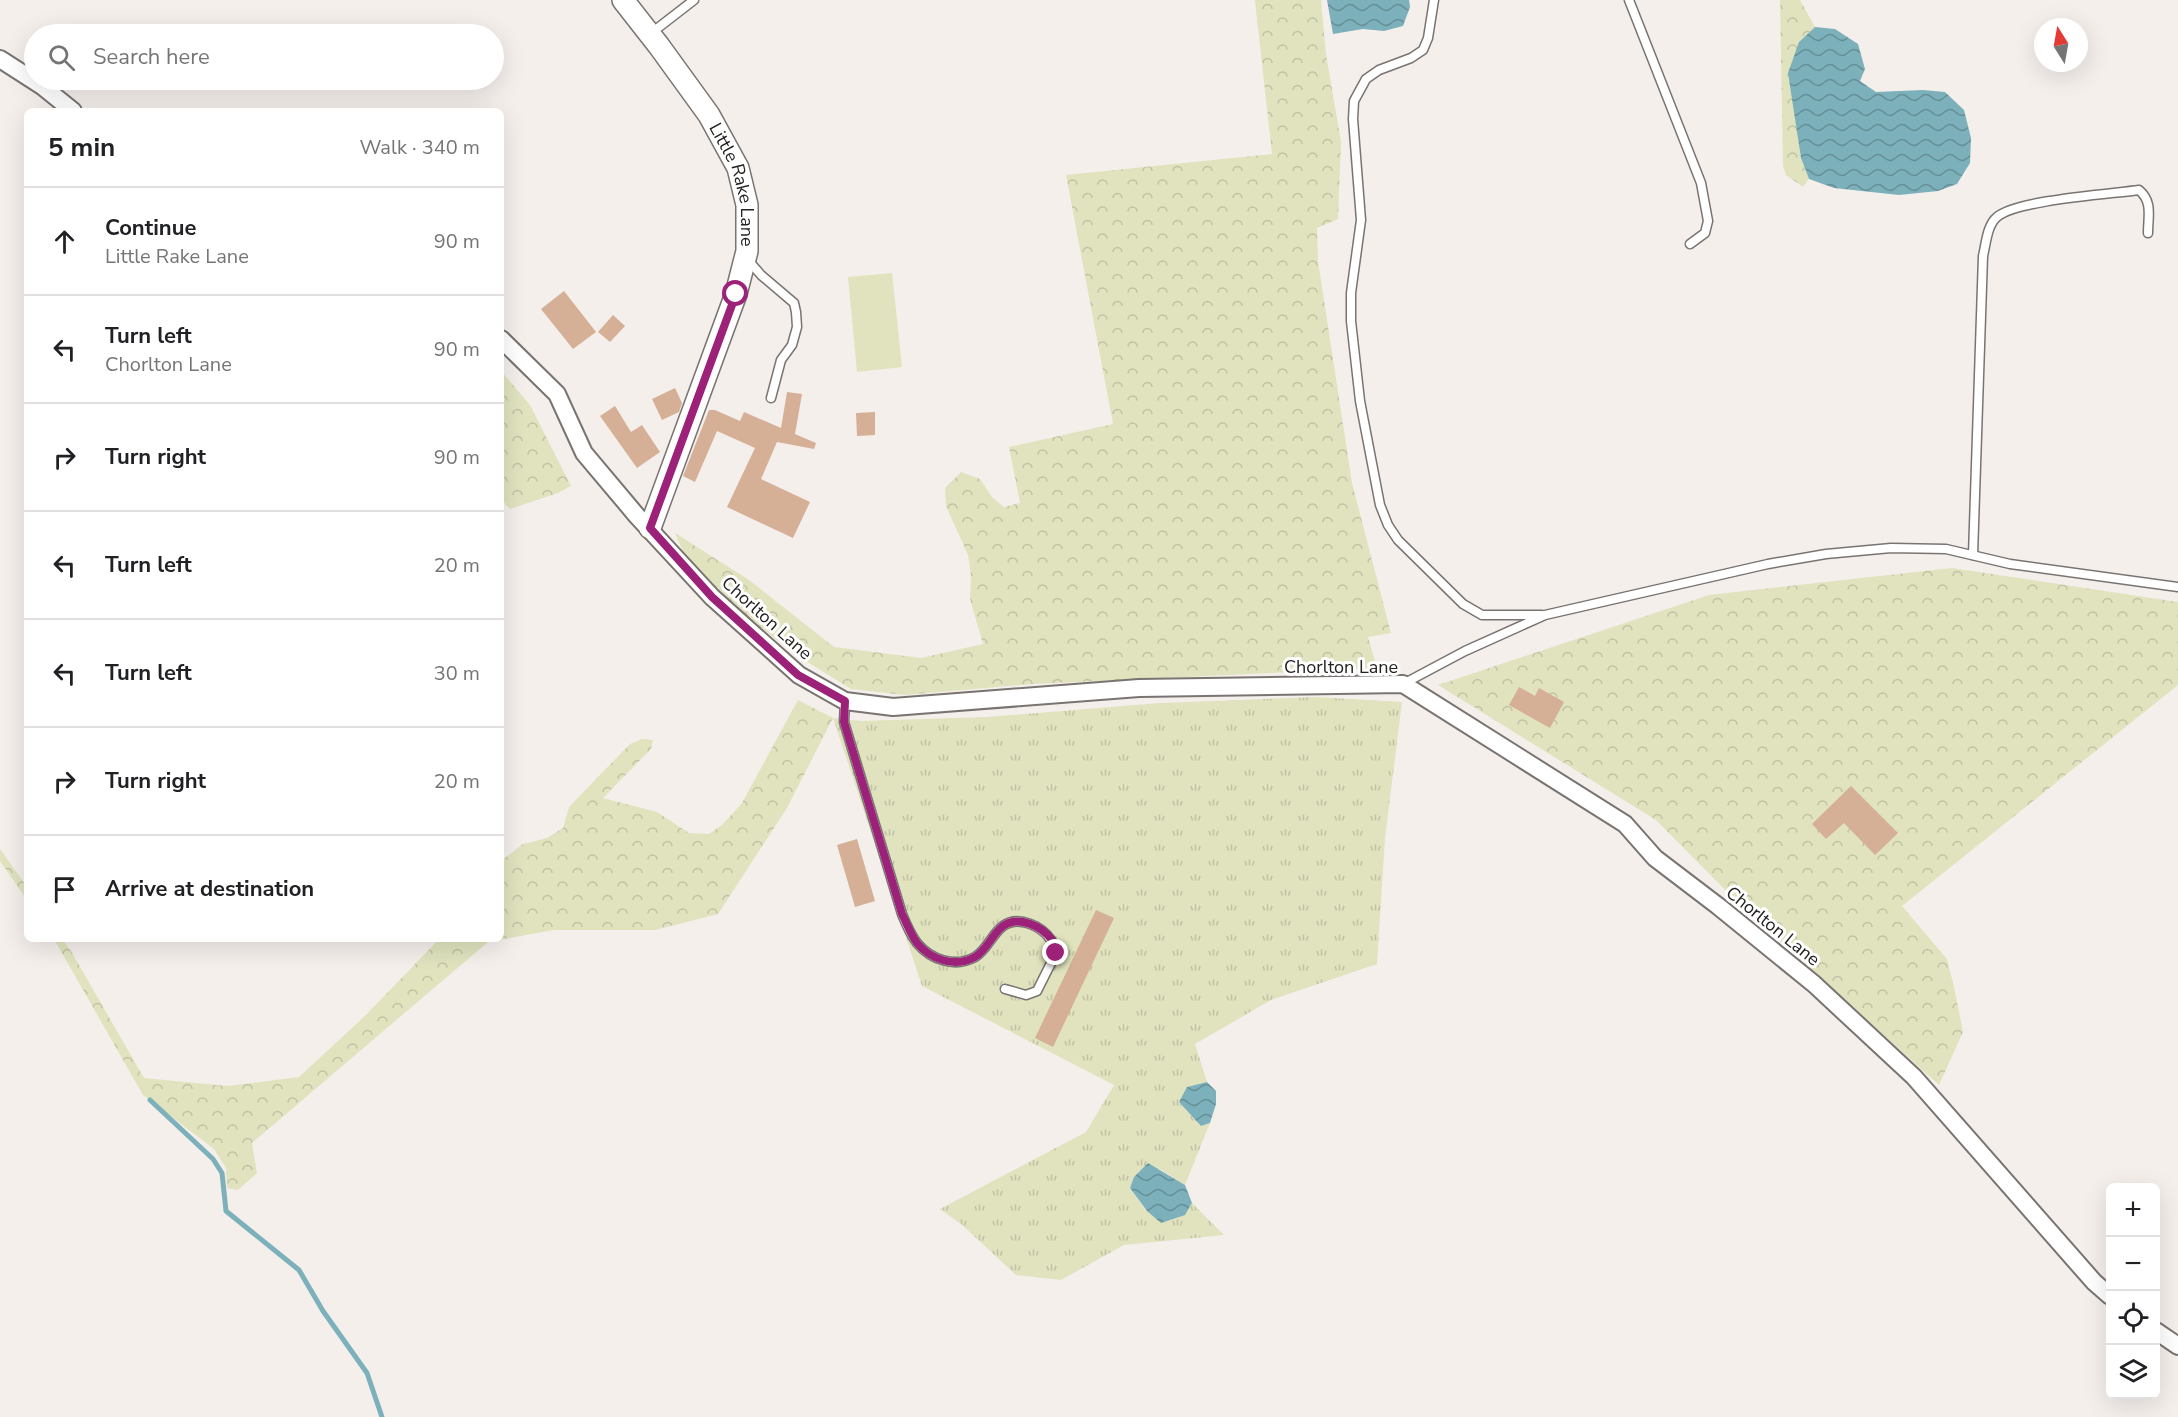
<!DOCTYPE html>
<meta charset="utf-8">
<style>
:root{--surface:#fff;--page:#f6f6f6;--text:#202124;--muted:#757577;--line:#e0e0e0}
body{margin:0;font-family:"Nunito Sans",sans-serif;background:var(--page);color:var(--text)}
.controls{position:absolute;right:18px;bottom:18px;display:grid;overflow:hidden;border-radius:9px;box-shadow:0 6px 24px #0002}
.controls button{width:54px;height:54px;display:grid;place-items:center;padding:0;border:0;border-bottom:2px solid var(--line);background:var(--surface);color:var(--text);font:30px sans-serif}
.compass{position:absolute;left:2034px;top:18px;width:54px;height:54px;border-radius:50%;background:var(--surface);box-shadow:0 6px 24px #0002;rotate:349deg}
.stop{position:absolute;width:18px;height:18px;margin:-14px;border:4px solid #9b2179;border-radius:50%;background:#fff}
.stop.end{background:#9b2179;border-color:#fff;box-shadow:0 2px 6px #0008}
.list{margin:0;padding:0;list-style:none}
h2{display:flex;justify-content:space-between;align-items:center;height:78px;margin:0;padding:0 24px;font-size:26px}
h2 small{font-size:20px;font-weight:400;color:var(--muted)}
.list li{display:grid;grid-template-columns:39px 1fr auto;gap:18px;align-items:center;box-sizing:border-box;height:108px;padding:0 24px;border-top:2px solid var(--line)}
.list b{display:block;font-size:22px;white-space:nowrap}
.list p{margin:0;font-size:20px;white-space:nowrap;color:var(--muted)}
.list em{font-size:20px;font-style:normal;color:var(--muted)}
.icon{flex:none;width:33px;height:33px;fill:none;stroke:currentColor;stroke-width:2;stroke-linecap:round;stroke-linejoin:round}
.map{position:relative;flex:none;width:2178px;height:1417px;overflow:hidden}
.search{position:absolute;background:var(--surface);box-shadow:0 6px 24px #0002;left:24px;top:24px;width:480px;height:66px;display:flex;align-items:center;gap:15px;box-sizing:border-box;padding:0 21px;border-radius:33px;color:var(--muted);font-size:22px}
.panel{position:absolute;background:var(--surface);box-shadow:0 6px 24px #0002;left:24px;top:108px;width:480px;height:834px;border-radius:9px}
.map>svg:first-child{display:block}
.grass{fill:url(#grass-tufts)}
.forest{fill:url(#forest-crowns)}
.pitch{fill:#e0e3be}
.water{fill:url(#water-waves)}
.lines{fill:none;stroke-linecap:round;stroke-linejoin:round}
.stream{stroke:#7cb0ba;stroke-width:5}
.building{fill:#d5af96}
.service-casing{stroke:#797471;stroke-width:11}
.minor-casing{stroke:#797471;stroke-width:20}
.tertiary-casing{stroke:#797471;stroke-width:24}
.service{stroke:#fff;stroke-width:8}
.minor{stroke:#fff;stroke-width:16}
.tertiary{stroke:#fff;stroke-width:21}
.route{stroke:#9b2179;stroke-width:8}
.labels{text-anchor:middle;stroke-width:6;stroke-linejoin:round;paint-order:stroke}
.street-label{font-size:18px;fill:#242220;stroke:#fff}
</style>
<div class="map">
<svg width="2178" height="1417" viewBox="0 0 2178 1417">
<defs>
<pattern id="grass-tufts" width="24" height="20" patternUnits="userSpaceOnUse" patternTransform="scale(1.5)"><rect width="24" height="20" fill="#e0e3be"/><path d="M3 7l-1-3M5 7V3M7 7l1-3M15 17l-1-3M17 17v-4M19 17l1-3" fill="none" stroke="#c0c2a3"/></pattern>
<pattern id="forest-crowns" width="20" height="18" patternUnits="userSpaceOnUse" patternTransform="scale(1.5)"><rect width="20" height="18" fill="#e0e3be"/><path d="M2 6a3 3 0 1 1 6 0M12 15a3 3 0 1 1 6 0" fill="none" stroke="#c0c2a3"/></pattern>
<pattern id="water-waves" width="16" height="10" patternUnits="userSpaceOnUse" patternTransform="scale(1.5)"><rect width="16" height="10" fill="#7cb0ba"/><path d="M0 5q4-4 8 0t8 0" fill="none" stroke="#658f97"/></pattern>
</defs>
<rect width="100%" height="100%" fill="#f5efec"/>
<!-- grass -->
<path class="grass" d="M1316,697L1402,702L1385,838L1377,964L1271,1000L1195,1044L1207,1082L1187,1087L1179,1102L1201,1126L1210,1123L1185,1185L1160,1169L1134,1177L1130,1188L1146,1211L1185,1215L1192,1203L1224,1235L1124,1245L1061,1280L1016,1275L961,1224L940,1209L1086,1132L1114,1085L922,986L833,718L861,721L987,717L1160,703Z"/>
<!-- forest -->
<g class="forest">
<path d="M1255,0H1321L1326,54L1341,142L1338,219L1317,228L1318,261L1352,483L1391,633L1368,637L1377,668L1033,684L905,695L851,689L793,653L735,606L684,554L675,533L749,580L834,647L921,658L983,644L970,599L971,575L968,555L946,506L945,488L961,472L980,479L992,497L1004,507L1020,503L1009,447L1113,424L1066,175L1272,154Z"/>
<path d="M1780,0H1800L1815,27L1799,42L1797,127L1801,158L1809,179L1803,187L1786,175L1783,166Z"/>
<path d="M501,371L530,405L571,486L558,493L510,509L501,499Z"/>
<path d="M1952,568L2178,602V685L1902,906L1947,959L1954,987L1963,1032L1939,1085L1741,906L1656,820L1438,685L1709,595Z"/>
<path d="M798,700L833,718L787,808L718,914L655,930H554L488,942L252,1143L257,1173L238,1190L227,1188L226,1168L214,1149L143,1095L54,939H62L71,951L144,1078L227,1086L299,1077L366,1015L439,939H501V861L523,844L547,838L563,828L569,807L630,744L642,739L653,740L651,749L603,798L657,812L689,833L709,834L722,825L742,803Z"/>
<path d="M0,849L27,887V900L0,861Z"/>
</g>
<!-- pitch -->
<path class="pitch" d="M892,273L902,367L857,372L848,277Z"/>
<!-- water -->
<g class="water">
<path d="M1327,0H1409L1410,7L1403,26L1384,31L1363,29L1333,34Z"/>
<path d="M1815,27L1835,29L1858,44L1865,69L1860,81L1876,92L1923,90L1945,92L1964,110L1971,138L1970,163L1957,184L1938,191L1899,195L1834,188L1809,179L1801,158L1788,73L1799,42Z"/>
<path d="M1207,1082L1216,1091V1104L1210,1123L1201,1126L1179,1102L1187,1087Z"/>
<path d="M1148,1163L1185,1185L1192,1203L1185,1215L1161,1223L1147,1211L1130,1188L1134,1177Z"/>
</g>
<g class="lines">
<!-- stream -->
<path class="stream" d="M150,1100L213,1159L222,1173L226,1211L299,1270L323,1311L367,1373L382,1417"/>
</g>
<!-- building -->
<g class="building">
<path d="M564,291L596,332L573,349L541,309Z"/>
<path d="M613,315L625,326L610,342L598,332Z"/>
<path d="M675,388L682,403L679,412L662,420L652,399Z"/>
<path d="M787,392L802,394L795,434L816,443L814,449L777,442L761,479L810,502L793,538L727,507L755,448L717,431L695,482L683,476L709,410H715L740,421L744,412L781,428Z"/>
<path d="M615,406L631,432L642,425L660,452L637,468L600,416Z"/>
<path d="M875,412V435L857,436L856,413Z"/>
<path d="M1519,687L1535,696L1539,688L1564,702L1550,728L1509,705Z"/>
<path d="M1851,786L1898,833L1875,855L1844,823L1826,839L1812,824Z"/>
<path d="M857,839L875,901L855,907L837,845Z"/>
<path d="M1096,910L1114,918L1053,1047L1035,1038Z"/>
</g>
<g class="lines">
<defs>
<g id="service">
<path d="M1434,0L1428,38L1423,50L1411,58L1379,70L1366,79L1354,101L1353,119L1361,220L1351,293V321L1360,401L1380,505L1388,525L1398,540L1463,604L1482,615H1542"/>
<path d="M1629,0L1701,183L1708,221L1705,233L1690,244"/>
<path d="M650,34L694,0"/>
<path d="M748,260L761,275L794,303L796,312L797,327L792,345L781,360L771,398"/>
<path d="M1973,555L1983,256C1986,244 1987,225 1997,217C2016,200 2111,194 2139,190C2153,202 2148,216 2148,233"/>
<path d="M1403,684L1465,651L1545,615L1768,564L1826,554L1891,548L1946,549L2010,564L2178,587"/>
<path d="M845,701L844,722L902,914C906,924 911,935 917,943C931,960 955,968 975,957C987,950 992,934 1003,926C1018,915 1042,926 1051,940C1054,943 1055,949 1056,953L1037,991L1026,995L1005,989"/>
</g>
<g id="minor">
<path d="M0,59L42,86L73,111"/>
<path d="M501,339L557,394L584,453L637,516L712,597L799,675L845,701L893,707L1139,688L1403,684L1625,824L1655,858L1718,906L1814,984L1914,1077L2094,1282L2110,1296"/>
<path d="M2156,1331L2178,1346"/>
</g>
<g id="tertiary">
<path id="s1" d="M623,0L659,46L709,115L738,168L747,205V251L736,294L650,528"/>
</g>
</defs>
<!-- service casing -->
<use href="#service" class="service-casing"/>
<!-- minor casing -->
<use href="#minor" class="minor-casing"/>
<!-- tertiary casing -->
<use href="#tertiary" class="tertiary-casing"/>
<!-- service -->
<use href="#service" class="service"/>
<!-- minor -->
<use href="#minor" class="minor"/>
<!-- tertiary -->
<use href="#tertiary" class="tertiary"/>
</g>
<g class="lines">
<!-- route -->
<path class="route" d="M736,294L650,528L712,597L798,675L845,701L844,722L902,914C907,924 911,935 917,943C931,960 955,968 975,957C987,950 992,934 1003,926C1018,915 1042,926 1052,940C1054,943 1055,949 1056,953"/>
</g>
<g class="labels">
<!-- street labels -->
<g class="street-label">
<text dy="6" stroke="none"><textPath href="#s1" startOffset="219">Little Rake Lane</textPath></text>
<text transform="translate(767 618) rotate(42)" y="6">Chorlton Lane</text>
<text x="1341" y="673">Chorlton Lane</text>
<text transform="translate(1773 926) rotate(39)" y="6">Chorlton Lane</text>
</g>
</g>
</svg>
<div class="controls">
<button>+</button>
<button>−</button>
<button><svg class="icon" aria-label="locate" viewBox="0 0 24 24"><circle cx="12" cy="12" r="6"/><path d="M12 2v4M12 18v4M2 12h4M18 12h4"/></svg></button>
<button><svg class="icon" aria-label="layers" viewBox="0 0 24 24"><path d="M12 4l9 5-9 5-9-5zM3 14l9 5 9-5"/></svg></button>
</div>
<svg class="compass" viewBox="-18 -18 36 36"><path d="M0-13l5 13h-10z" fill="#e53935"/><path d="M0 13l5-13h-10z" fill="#757577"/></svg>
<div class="stop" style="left:736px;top:294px"></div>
<div class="stop end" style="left:1056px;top:953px"></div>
<div class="search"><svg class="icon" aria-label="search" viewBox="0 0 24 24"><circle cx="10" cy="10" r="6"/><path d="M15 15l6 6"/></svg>Search here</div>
<section class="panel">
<h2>5 min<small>Walk · 340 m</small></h2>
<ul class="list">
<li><svg class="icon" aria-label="ahead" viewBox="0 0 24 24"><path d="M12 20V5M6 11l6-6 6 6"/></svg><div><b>Continue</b><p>Little Rake Lane</p></div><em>90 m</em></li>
<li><svg class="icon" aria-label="left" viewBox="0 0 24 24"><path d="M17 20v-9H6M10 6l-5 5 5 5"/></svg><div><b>Turn left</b><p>Chorlton Lane</p></div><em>90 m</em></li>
<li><svg class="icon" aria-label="right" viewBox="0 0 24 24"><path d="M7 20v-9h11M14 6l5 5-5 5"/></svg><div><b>Turn right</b></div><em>90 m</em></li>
<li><svg class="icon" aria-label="left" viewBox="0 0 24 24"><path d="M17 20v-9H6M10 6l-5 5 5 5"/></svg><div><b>Turn left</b></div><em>20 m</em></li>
<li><svg class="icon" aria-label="left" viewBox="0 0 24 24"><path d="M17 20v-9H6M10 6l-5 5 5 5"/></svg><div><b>Turn left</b></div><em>30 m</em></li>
<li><svg class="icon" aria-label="right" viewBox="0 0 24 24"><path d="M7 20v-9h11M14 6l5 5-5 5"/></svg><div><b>Turn right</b></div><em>20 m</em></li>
<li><svg class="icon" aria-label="arrive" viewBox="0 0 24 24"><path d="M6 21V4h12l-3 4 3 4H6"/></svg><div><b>Arrive at destination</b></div></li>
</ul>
</section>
</div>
